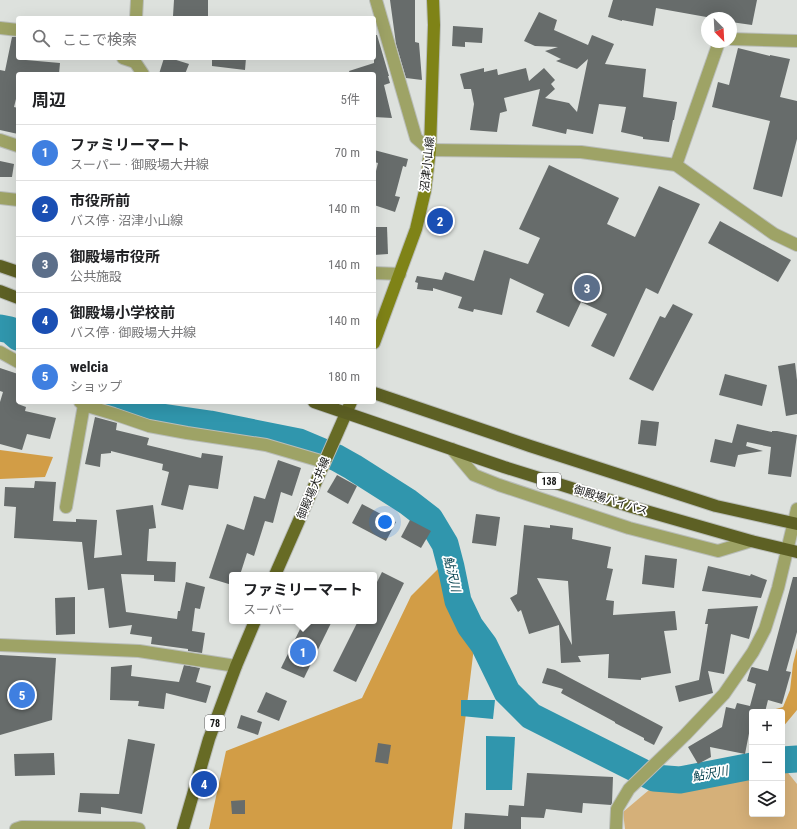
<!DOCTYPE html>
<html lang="ja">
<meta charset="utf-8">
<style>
:root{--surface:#fff;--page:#f6f6f6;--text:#202124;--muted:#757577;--line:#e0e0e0;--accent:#1a73e8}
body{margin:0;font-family:"Roboto Condensed","Noto Sans JP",sans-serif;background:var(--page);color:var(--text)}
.controls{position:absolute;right:12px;bottom:12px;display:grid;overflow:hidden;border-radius:4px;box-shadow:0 4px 16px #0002}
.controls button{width:36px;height:36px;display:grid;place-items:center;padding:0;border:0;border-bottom:1px solid var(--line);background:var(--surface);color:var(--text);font:20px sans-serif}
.compass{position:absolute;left:701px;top:12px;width:36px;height:36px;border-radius:50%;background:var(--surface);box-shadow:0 4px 16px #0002;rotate:156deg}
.you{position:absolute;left:385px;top:522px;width:14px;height:14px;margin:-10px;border:3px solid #fff;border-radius:50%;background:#1a73e8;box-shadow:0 0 0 6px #1a73e833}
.badge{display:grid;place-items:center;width:26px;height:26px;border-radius:50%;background:var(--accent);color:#fff;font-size:13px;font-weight:700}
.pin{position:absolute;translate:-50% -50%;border:2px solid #fff;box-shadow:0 1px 4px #0006}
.popup{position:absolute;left:229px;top:572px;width:148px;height:52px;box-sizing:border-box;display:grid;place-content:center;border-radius:4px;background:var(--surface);filter:drop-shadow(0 1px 3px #0005);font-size:13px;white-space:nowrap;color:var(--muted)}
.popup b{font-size:15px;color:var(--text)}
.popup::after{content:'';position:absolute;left:50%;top:100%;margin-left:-8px;border:8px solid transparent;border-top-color:var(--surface)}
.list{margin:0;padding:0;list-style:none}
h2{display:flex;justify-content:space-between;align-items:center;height:52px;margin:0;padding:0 16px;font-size:17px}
h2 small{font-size:13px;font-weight:400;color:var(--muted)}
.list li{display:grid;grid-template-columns:26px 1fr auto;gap:12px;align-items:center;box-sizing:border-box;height:56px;padding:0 16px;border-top:1px solid var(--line)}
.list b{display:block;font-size:15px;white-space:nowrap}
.list p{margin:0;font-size:13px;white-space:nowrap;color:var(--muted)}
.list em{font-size:13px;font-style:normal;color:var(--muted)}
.icon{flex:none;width:22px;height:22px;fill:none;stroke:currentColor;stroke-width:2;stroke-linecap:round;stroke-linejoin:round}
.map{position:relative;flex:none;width:797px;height:829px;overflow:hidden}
.search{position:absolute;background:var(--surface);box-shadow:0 4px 16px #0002;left:16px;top:16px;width:360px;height:44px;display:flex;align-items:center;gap:10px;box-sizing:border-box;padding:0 14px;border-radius:4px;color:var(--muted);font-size:15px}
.panel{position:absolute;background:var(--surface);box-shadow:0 4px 16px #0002;left:16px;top:72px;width:360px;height:332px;border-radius:4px}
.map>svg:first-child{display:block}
.green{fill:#d5b079}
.forest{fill:#d29d46}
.water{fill:#3096ad}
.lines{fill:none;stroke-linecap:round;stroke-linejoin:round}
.river{stroke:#3096ad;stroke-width:27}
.building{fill:#676c6b;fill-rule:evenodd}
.minor-casing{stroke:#b9bdb9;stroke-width:14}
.tertiary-casing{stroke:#b9bdb9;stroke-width:14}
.secondary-casing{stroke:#b9bdb9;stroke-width:14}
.primary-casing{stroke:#b9bdb9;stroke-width:14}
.trunk-casing{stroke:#b9bdb9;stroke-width:14}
.minor{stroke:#9ea366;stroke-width:12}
.tertiary{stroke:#9ea366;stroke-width:12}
.secondary{stroke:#7f8317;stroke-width:12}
.primary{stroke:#676b25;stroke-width:12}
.trunk{stroke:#5d6024;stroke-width:12}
.labels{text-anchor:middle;stroke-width:3.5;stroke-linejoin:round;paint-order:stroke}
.shield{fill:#fff;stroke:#5c5d5c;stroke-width:1}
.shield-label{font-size:10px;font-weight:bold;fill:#161716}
.street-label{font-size:11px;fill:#161716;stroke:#fff}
.water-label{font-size:12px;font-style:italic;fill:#003e4b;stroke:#fff}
</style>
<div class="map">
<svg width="797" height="829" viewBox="0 0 797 829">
<rect width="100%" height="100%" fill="#dde1dd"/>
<!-- green -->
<path class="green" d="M782,769H785L797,784V829H625L623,812L649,790L752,774V814H782Z"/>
<!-- forest -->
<g class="forest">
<path d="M0,450L53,457L45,477L0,479Z"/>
<path d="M443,564L474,647L452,829H209L226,751L362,698L411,596Z"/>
<path d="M797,648V710L782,728V712H769L772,710L783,707L790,690L793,664Z"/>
</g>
<!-- water -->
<g class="water">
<path d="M461,700H495L493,719L461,716Z"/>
<path d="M486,736L515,737L512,790H486Z"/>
</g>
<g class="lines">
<!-- river -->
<g class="river">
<path d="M0,328L10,330L18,337"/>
<path d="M113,402L119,405L155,416L210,424L299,442L337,458L353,467L408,502L430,519L445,544L451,567L458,601L470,626L484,645L507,692L531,716L654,778L680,780L752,766"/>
<path d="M782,760L797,759"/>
</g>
</g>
<!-- building -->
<g class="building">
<path d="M174,0H208V17L173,16Z"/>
<path d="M390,0H415V42L419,43L422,80L406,78L396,44Z"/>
<path d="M613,0H757L752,25L731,22V18H712L656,8L653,26L622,20V21L608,17Z"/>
<path d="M539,12L557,20L554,30L588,45L592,35L614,44L605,64L646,69L643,97L677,102L674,120H673L669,142L643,139V137L621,132L626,107L599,104L593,134L567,129L566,134L532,126L540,89L504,98L507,111L500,113L497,132L470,130L474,104L471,89H464L460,74L484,68V72L497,69L498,75L526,68L529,81L544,68L555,80L551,84L555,89L545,98L569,103L577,112L588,59L577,69L556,61L561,59L545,51L558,47L535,46L524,41Z"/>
<path d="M453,26L483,28L482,43L465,42V47L452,46Z"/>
<path d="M374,35H377L389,76H388L390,83L384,85L392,118L374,117V74H350L349,71L374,63Z"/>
<path d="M12,37H18V58H26V60L60,63L59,74H18V91L14,107L18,108V134L0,130V70L5,71Z"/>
<path d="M738,48L770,56V55L790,59L780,97L797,101V139L782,197L753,189L770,121L712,107L718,82L729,85Z"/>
<path d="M164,58H170L189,64L185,74H159Z"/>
<path d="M212,58H246L245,70L212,66Z"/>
<path d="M374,150L408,159L406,167L403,166L395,196L400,197L395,212L374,205V179L378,163L374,162Z"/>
<path d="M0,161L14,164L12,177H0Z"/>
<path d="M549,165L619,198L607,224L635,237L659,186L700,204L658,294L646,288L614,357L591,346L607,314L581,302L569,327L536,312L544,294L510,278L502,315L474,309L473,312L458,308L462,297L433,288V291L417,289L418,283L415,282L417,276L442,280L445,272L474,281L484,250L528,264L540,238L519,229Z"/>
<path d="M720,221L791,260L778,282L708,243Z"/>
<path d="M374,227H387L388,254L374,255Z"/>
<path d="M673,304L693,314L653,391L629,379L660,316L665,318Z"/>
<path d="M795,363L797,380V414L786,416L778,366Z"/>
<path d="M0,368L18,374V404L26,407L25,411L56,418L50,439L27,434L22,450L0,444V402L3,392L0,391Z"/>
<path d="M725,374L767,385L762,406L719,395Z"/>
<path d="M95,417L117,423L116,430L149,438L147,445L201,458L202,453L223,456L218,489L189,485L183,510L161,505L169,472L162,470L163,464L111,451V453L101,454L100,467L85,464Z"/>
<path d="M641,420L659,422L656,446L638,444Z"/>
<path d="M737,424L772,432V431H777L797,435L791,477L768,474L771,447L747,442L746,446L763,451L738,455L735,467L710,462L715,439L732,443Z"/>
<path d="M278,460L301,468L292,496L281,492L273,523L265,521L254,556L247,553L240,575H232V585L209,578L227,524L244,530L254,496L265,499Z"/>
<path d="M337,475L357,486L348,504L327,492Z"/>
<path d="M35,481L56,482L53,521L76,522V519L97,520L94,558L122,555L116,510L153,505L156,528L149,529L147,561L176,562L175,582L154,581V575L121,574L126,612L177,619L178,611H180L186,582L205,587L200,609L195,608L192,631L205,633L202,653L188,651V649L151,644L152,637L130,634L132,625L109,628L104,588L88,590L82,542L14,538L16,507L4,506L5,487L34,488Z"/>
<path d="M362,504L396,522L386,541L352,523Z"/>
<path d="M476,514L500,517L496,546L472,543Z"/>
<path d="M410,520L431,531L421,548L401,537Z"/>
<path d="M524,525L550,528V525L573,528L572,539L611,547L607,568L613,569L606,600L614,601L613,615L675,611L677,630L664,631L671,673L641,678V680L608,678L609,654L578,656L581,662L561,663L559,625L529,634L521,610L518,612L510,598L517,594ZM537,578L568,581L572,645L559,620Z"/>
<path d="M645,555L677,559L674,588L642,584Z"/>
<path d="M708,566L750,576L751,574L767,580L761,598L702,591Z"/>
<path d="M382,572L404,583L356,682L333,671L358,621H374V588Z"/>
<path d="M793,577H797V632L786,671L791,672L782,704L768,700L765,712H752V718L745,754L710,747L711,757L698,764L688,747L722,727L726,707L735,709L737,703L750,706L756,684L747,681L751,668L752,667L768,671Z"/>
<path d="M75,597V634L56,635L55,598Z"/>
<path d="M758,606L749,639L731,634L724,674L708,671L713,693L679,702L675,686L699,680L708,624H705L708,609Z"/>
<path d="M304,621H332L304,678L281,668Z"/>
<path d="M0,655L56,658L52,720L0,735Z"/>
<path d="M132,665L131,676L179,682L184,665L200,668L196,682L211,686L206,703L166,693L164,709L138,706L139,701L110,700L111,667Z"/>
<path d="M547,668L555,670L663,727L654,745L644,740V738L615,723V722L561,693L563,689L542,683Z"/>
<path d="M266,692L287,701L279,721L257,712Z"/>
<path d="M241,715L262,722L258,735L237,728Z"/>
<path d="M128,739L155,744L142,814L101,807V814L78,812L80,793L119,794Z"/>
<path d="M378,743L391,745L388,764L375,762Z"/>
<path d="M54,753L55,775L15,776L14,754Z"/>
<path d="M527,773L613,777L612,803L611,805L583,803L582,813L546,809L544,818L521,817V829H464L465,813L508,816L509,805L524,806Z"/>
<path d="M245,800V814H232L231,801Z"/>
</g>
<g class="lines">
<defs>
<g id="minor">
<path d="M376,0L416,138L430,150"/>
<path d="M136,18L137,0"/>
<path d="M0,28L18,30"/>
<path d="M731,39L797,41"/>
<path d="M123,58L135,62"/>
<path d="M135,58V62L143,74"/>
<path d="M0,140L18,146"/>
<path d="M676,165L719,42"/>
<path d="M0,198L18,200"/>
<path d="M374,273L400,274"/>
<path d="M0,352L18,362"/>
<path d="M80,402L84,405L114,414L149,426L187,433L266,445L324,462"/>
<path d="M452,449L474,475L499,485L629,528L718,551L751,541"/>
<path d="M66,507L84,405"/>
<path d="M0,645L139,651L236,666"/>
<path d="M16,829L22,827L133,828L139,829"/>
<path d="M616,829L617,809L629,789L685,735L724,694L753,652L765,629L778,588L797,509"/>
</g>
<path id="tertiary" d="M430,150L581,152L676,165L774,234L797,245"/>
<path id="secondary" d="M374,343L416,229L425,191L430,150L434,25L433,0"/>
<g id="primary">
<path d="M275,575L351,402"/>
<path d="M183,829L209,739L236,666L255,621"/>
</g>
<g id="trunk">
<path d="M0,266L18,272"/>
<path d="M0,291L18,298"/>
<path d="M374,393L530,446L716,506L797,524"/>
<path d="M314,402L504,467L632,507L751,541L797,552"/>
</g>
</defs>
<!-- minor casing -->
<use href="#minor" class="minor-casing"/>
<!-- tertiary casing -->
<use href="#tertiary" class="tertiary-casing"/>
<!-- secondary casing -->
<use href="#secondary" class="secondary-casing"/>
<!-- primary casing -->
<use href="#primary" class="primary-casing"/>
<!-- trunk casing -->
<use href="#trunk" class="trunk-casing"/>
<!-- minor -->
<use href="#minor" class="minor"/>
<!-- tertiary -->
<use href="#tertiary" class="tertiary"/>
<!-- secondary -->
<use href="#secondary" class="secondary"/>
<!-- primary -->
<use href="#primary" class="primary"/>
<!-- trunk -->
<use href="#trunk" class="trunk"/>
</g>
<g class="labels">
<!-- shield labels -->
<g class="shield">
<rect x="537" y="473" width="24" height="16" rx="3"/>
<rect x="205" y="715" width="20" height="16" rx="3"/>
</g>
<g class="shield-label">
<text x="549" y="485">138</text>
<text x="215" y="727">78</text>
</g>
<!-- street labels -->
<g class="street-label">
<text transform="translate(427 164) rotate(-84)" y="4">沼津小山線</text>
<text transform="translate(313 488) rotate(-67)" y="4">御殿場大井線</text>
<text transform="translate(611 500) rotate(17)" y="4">御殿場バイパス</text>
</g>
<!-- water labels -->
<g class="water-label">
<text transform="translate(452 574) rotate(77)" y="4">鮎沢川</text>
<text transform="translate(710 774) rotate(-11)" y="4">鮎沢川</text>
</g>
</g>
</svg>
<div class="controls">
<button>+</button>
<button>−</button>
<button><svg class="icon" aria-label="layers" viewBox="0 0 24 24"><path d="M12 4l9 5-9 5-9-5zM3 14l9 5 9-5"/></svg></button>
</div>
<svg class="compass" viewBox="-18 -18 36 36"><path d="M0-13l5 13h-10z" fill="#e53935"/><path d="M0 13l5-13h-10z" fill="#757577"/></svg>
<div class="you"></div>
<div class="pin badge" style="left:303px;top:652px;background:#3f7fe0">1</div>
<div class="popup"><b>ファミリーマート</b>スーパー</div>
<div class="pin badge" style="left:440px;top:221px;background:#1a4fb4">2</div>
<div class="pin badge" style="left:587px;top:288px;background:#5c6f8a">3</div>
<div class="pin badge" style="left:204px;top:784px;background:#1a4fb4">4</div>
<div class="pin badge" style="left:22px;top:695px;background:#3f7fe0">5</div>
<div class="search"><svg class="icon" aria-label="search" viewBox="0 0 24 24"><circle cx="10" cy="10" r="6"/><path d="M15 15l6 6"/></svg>ここで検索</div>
<section class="panel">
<h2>周辺<small>5件</small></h2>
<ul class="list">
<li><span class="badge" style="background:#3f7fe0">1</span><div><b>ファミリーマート</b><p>スーパー · 御殿場大井線</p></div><em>70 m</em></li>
<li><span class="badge" style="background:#1a4fb4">2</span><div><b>市役所前</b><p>バス停 · 沼津小山線</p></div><em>140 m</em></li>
<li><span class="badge" style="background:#5c6f8a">3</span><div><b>御殿場市役所</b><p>公共施設</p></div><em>140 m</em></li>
<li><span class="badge" style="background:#1a4fb4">4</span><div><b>御殿場小学校前</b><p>バス停 · 御殿場大井線</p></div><em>140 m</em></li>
<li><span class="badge" style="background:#3f7fe0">5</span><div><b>welcia</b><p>ショップ</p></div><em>180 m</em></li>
</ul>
</section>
</div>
